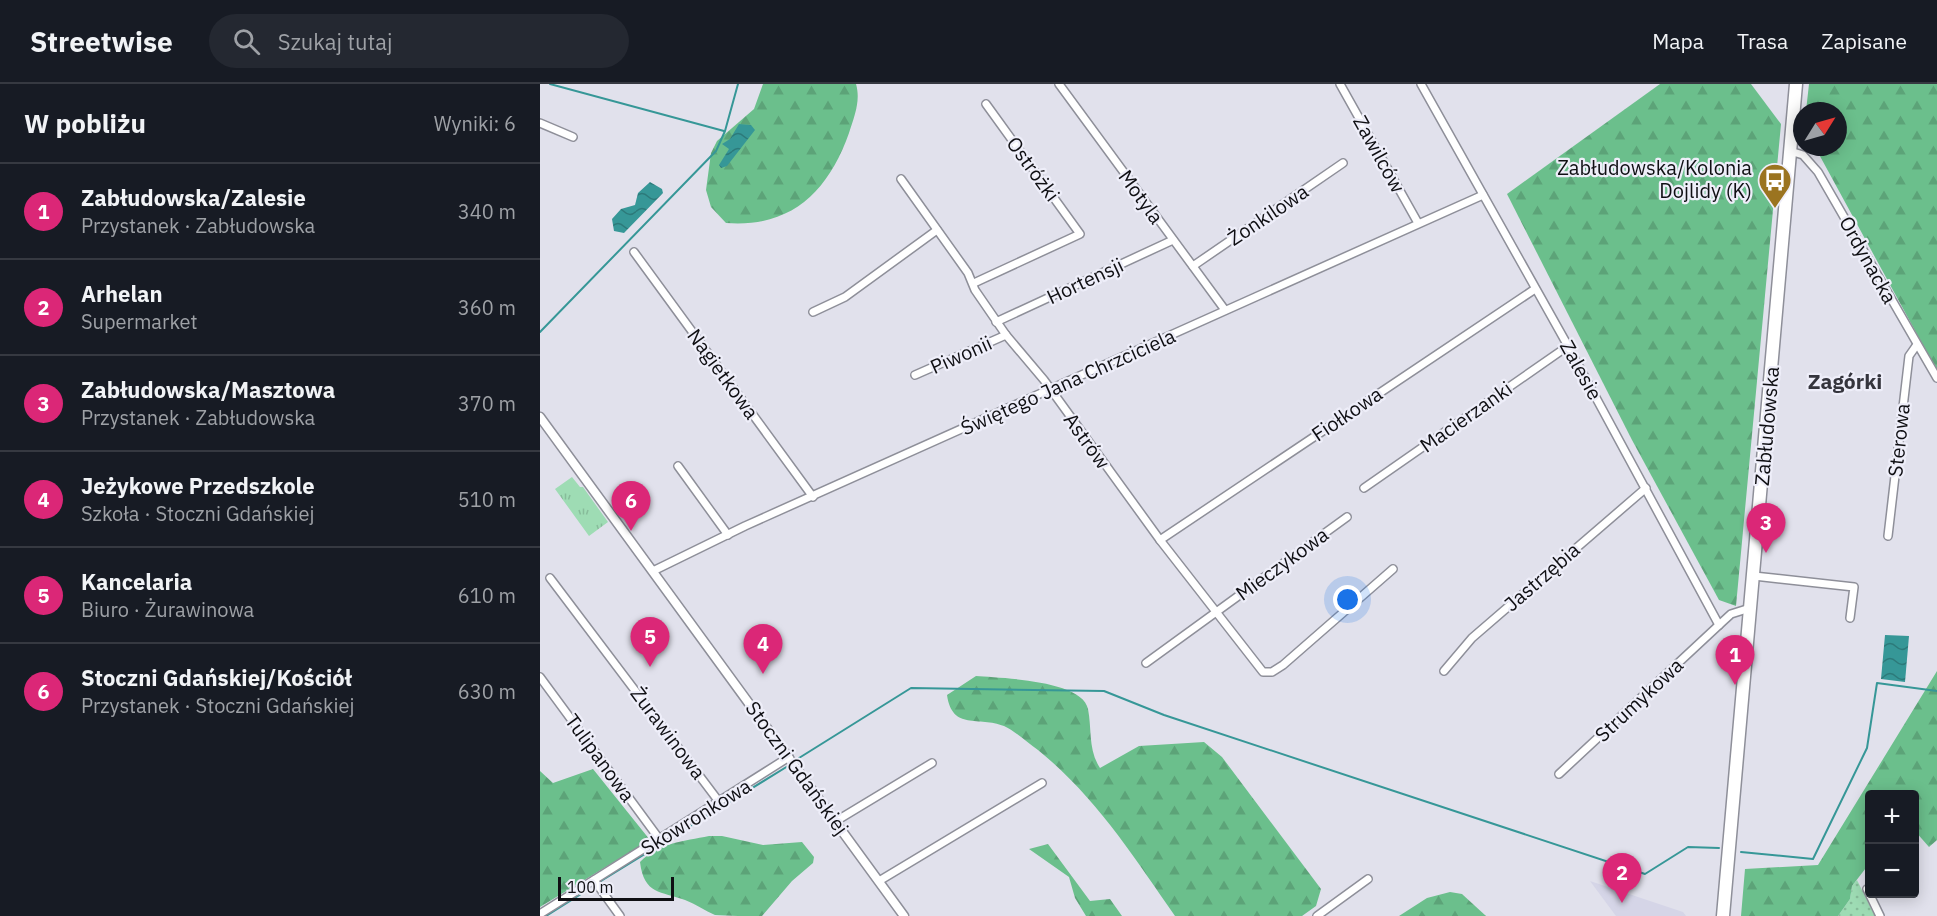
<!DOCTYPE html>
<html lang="pl">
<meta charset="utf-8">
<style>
:root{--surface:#171b24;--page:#242831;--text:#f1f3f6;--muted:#9ea1a6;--line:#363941;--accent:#db2777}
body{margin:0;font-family:"IBM Plex Sans",sans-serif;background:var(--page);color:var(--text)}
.controls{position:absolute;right:18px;bottom:18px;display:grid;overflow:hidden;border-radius:6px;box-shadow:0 3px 15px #0003}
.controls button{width:54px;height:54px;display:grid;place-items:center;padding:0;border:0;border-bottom:2px solid var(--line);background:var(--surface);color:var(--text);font:30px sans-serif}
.compass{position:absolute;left:1253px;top:18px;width:54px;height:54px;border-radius:50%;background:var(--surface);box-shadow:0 3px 15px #0003;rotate:53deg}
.scale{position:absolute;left:18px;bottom:15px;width:116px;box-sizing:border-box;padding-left:6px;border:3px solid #0f0f13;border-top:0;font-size:16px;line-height:21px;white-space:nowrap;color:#0f0f13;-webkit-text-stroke:4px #eeeef9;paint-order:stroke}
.you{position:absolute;left:808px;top:516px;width:21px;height:21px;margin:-15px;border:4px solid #fff;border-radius:50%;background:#1a73e8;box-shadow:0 0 0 9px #1a73e833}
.badge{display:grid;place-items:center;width:39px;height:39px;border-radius:50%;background:var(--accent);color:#fff;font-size:20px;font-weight:700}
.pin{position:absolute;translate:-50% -50px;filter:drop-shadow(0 2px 3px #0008)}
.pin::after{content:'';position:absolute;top:32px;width:21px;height:18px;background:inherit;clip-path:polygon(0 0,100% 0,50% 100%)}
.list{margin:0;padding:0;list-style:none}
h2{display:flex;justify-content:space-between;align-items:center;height:78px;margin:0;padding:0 24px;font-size:26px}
h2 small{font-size:20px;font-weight:400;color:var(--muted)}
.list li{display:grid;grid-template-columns:39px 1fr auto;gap:18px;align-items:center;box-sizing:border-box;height:96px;padding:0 24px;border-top:2px solid var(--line)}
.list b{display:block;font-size:22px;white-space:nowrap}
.list p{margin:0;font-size:20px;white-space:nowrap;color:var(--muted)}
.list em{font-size:20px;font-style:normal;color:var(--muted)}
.icon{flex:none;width:33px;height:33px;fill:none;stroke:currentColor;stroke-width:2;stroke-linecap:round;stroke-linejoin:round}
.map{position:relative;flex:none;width:1397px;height:832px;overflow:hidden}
header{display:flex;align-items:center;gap:36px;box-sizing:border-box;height:84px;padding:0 30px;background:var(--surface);border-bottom:2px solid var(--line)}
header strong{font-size:28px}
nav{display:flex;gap:33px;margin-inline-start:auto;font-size:21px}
.search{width:420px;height:54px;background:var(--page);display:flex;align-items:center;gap:15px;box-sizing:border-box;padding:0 21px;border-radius:33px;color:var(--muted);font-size:22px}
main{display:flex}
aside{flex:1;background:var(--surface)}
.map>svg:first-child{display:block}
.built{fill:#d5d5e7}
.grass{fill:url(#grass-dots)}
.forest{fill:url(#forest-firs)}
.park{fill:url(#park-tufts)}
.water{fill:url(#water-waves)}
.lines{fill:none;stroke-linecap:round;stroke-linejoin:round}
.stream{stroke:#369797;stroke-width:2}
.minor-casing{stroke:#8e8f99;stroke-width:10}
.tertiary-casing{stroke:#8e8f99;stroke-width:11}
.trunk-casing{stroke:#8e8f99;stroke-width:15}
.minor{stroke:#fff;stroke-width:7}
.tertiary{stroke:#fff;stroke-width:8}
.trunk{stroke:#fff;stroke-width:12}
.labels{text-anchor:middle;stroke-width:4.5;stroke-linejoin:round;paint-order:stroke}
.street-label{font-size:20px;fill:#0f0f13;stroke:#eeeef9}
.poi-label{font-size:20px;fill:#0f0f13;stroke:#eeeef9;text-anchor:end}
.neighbourhood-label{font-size:21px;font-weight:bold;fill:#35353d;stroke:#eeeef9}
</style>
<header>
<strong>Streetwise</strong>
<div class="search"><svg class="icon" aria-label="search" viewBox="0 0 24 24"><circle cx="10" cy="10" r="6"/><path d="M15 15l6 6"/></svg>Szukaj tutaj</div>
<nav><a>Mapa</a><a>Trasa</a><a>Zapisane</a></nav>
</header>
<main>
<aside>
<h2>W pobliżu<small>Wyniki: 6</small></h2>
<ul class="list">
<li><span class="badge">1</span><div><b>Zabłudowska/Zalesie</b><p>Przystanek · Zabłudowska</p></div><em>340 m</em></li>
<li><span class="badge">2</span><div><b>Arhelan</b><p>Supermarket</p></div><em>360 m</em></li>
<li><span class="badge">3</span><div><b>Zabłudowska/Masztowa</b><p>Przystanek · Zabłudowska</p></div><em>370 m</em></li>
<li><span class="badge">4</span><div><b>Jeżykowe Przedszkole</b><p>Szkoła · Stoczni Gdańskiej</p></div><em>510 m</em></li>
<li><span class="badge">5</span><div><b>Kancelaria</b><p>Biuro · Żurawinowa</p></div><em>610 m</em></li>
<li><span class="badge">6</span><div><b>Stoczni Gdańskiej/Kościół</b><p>Przystanek · Stoczni Gdańskiej</p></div><em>630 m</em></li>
</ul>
</aside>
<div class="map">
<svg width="1397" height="832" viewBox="0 0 1397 832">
<defs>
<pattern id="grass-dots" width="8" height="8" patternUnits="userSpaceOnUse" patternTransform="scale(1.5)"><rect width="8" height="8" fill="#9edcb4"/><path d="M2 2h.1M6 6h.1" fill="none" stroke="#87bc9a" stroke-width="1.8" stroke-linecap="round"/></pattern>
<pattern id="forest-firs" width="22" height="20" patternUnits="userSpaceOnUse" patternTransform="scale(1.5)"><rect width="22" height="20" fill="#6bbf8c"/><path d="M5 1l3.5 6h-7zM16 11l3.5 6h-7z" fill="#5ca378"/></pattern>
<pattern id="park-tufts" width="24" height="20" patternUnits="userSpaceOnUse" patternTransform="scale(1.5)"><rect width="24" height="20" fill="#9edcb4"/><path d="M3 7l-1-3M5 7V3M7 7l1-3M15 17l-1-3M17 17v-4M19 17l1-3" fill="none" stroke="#87bc9a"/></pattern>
<pattern id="water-waves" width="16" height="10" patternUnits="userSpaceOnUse" patternTransform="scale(1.5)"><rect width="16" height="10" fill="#369797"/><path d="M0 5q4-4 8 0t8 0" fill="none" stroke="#2c7a7a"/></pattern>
</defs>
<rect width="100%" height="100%" fill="#e1e1ec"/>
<!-- built -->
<path class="built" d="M1050,797L1143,828L1146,832H1076Z"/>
<!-- grass -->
<path class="grass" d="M1317,796L1335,832H1298L1310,815L1312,802Z"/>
<!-- forest -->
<g class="forest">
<path d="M223,0H316C321,17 314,33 309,49C288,108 251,144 186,139L171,123L166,106L171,69L177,57L214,25Z"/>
<path d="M1120,0H1211L1241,40L1196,522L1179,516L1092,356L967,110Z"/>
<path d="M1269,0H1397V287L1275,63H1298V27H1266Z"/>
<path d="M1397,587V756L1389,763L1375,747L1374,710H1330L1329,780L1312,802L1310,815L1298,832H1201L1205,785L1278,781Z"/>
<path d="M436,592C460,594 543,596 548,625C552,645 548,666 560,684L599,662L664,658L682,673L781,805L776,822L762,832H635C594,773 555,712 498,666C488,659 475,647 464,642C439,632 412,647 407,611Z"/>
<path d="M53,685L110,756L0,823V687L13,699Z"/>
<path d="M169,752H182L223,761L262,758L274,773L273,779L252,797L222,832C208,832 188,832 175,831C165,827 156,820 145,816C121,807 104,811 100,778C118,759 144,757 169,752Z"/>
<path d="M508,760L550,817L570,815L582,832H546L535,814L529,793L489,765Z"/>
<path d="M910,808L922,810L946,832H859L887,814Z"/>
</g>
<!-- park -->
<path class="park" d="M32,393L40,403H43L68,438L49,452L15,405Z"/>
<!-- water -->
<g class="water">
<path d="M199,40L211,41L215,46L187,82L181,84L179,81L189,65L182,60L190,55Z"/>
<path d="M110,98L122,105L123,109L84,149L74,147L72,135L81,125L95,121L98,109Z"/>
<path d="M1345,551L1369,552L1365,598L1341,595Z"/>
</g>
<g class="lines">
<!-- stream -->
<g class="stream">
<path d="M10,0L184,47"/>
<path d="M0,248L176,67L185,47L198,0"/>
<path d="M259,674L371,604L564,607L624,631L1105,790L1148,763L1179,764"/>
<path d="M1201,768L1273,775L1327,664L1337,599L1397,607"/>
<path d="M61,797L248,682"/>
<path d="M6,832L49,805"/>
</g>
<defs>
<g id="minor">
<path d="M519,0L685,226"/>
<path d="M800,0L878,139"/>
<path d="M881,0L1028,262L1179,541L1191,530L1210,524"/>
<path d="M0,39L33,53"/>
<path d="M1250,67L1263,71L1278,88L1397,294"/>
<path d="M361,95L428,189L435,206L466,251L504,296L620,456L723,588H732L743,581L853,485"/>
<path d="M94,168L273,413"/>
<path d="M653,182L803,79"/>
<path d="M434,199L540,150L446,20"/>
<path d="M273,228L305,213L397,146"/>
<path d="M456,238L633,156"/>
<path d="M375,291L466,251"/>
<path d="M138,382L188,451"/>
<path d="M824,404L1028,262"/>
<path d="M1348,452L1369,272L1376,262"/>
<path d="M620,456L995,205"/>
<path d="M113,487L205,442L943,111"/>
<path d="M1214,492L1314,503L1310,534"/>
<path d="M10,494L180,719"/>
<path d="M606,579L807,433"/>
<path d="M904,587L932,554L1106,404"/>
<path d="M0,593L120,756"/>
<path d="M1019,690L1179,541"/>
<path d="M296,737L392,679"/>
<path d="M54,796L80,832"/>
<path d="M339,797L502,699"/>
<path d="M1327,805L1340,832"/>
<path d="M0,830L249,673"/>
<path d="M777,832L828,795"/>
</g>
<path id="tertiary" d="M0,333L364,832"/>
<path id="trunk" d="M1183,832L1256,0"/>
</defs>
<!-- minor casing -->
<use href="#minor" class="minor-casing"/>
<!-- tertiary casing -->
<use href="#tertiary" class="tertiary-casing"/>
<!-- trunk casing -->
<use href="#trunk" class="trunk-casing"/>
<!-- minor -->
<use href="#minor" class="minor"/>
<!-- tertiary -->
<use href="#tertiary" class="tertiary"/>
<!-- trunk -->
<use href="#trunk" class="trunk"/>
</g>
<!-- icons -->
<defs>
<symbol id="bus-pin" viewBox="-11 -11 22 30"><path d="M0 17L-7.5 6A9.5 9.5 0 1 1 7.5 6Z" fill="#9b7420" stroke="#eeeef9"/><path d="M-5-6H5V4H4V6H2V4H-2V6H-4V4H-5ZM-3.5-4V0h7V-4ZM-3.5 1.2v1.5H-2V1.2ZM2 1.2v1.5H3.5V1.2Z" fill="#fff"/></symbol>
</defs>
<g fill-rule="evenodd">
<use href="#bus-pin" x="1216" y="77" width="38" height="52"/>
</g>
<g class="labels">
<!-- street labels -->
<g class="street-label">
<text transform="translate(839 70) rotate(61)" y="7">Zawilców</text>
<text transform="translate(493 85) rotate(54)" y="7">Ostróżki</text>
<text transform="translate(601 113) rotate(54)" y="7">Motyla</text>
<text transform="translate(728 131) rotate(-34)" y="7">Żonkilowa</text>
<text transform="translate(1328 176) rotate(61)" y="7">Ordynacka</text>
<text transform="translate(545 197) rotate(-25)" y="7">Hortensji</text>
<text transform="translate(421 271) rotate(-24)" y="7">Piwonii</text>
<text transform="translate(1041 286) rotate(61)" y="7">Zalesie</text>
<text transform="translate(183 290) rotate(54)" y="7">Nagietkowa</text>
<text transform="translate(528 298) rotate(-24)" y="7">Świętego Jana Chrzciciela</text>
<text transform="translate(807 330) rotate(-34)" y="7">Fiołkowa</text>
<text transform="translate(926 333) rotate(-35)" y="7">Macierzanki</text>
<text transform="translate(1227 342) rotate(-85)" y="7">Zabłudowska</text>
<text transform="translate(1359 356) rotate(-84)" y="7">Sterowa</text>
<text transform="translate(547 357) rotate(54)" y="7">Astrów</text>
<text transform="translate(742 480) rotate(-36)" y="7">Mieczykowa</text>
<text transform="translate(1002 493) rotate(-41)" y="7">Jastrzębia</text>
<text transform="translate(1099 616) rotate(-43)" y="7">Strumykowa</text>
<text transform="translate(128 649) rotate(53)" y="7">Żurawinowa</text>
<text transform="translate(60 674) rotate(54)" y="7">Tulipanowa</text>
<text transform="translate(257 684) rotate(54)" y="7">Stoczni Gdańskiej</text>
<text transform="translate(156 733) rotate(-32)" y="7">Skowronkowa</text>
</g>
<!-- poi labels -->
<g class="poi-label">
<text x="1212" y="91">Zabłudowska/Kolonia<tspan x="1212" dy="23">Dojlidy (K)</tspan></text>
</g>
<!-- neighbourhood labels -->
<g class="neighbourhood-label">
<text x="1305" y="305">Zagórki</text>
</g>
</g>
</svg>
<div class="controls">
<button>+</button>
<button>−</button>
</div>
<svg class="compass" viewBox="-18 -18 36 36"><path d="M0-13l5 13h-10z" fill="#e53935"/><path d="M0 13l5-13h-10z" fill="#9ea1a6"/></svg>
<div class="scale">100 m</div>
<div class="you"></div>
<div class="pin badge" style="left:1195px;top:601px">1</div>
<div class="pin badge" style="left:1082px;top:819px">2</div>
<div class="pin badge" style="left:1226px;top:469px">3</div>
<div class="pin badge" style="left:223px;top:590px">4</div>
<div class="pin badge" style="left:110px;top:583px">5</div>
<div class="pin badge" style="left:91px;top:447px">6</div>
</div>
</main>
